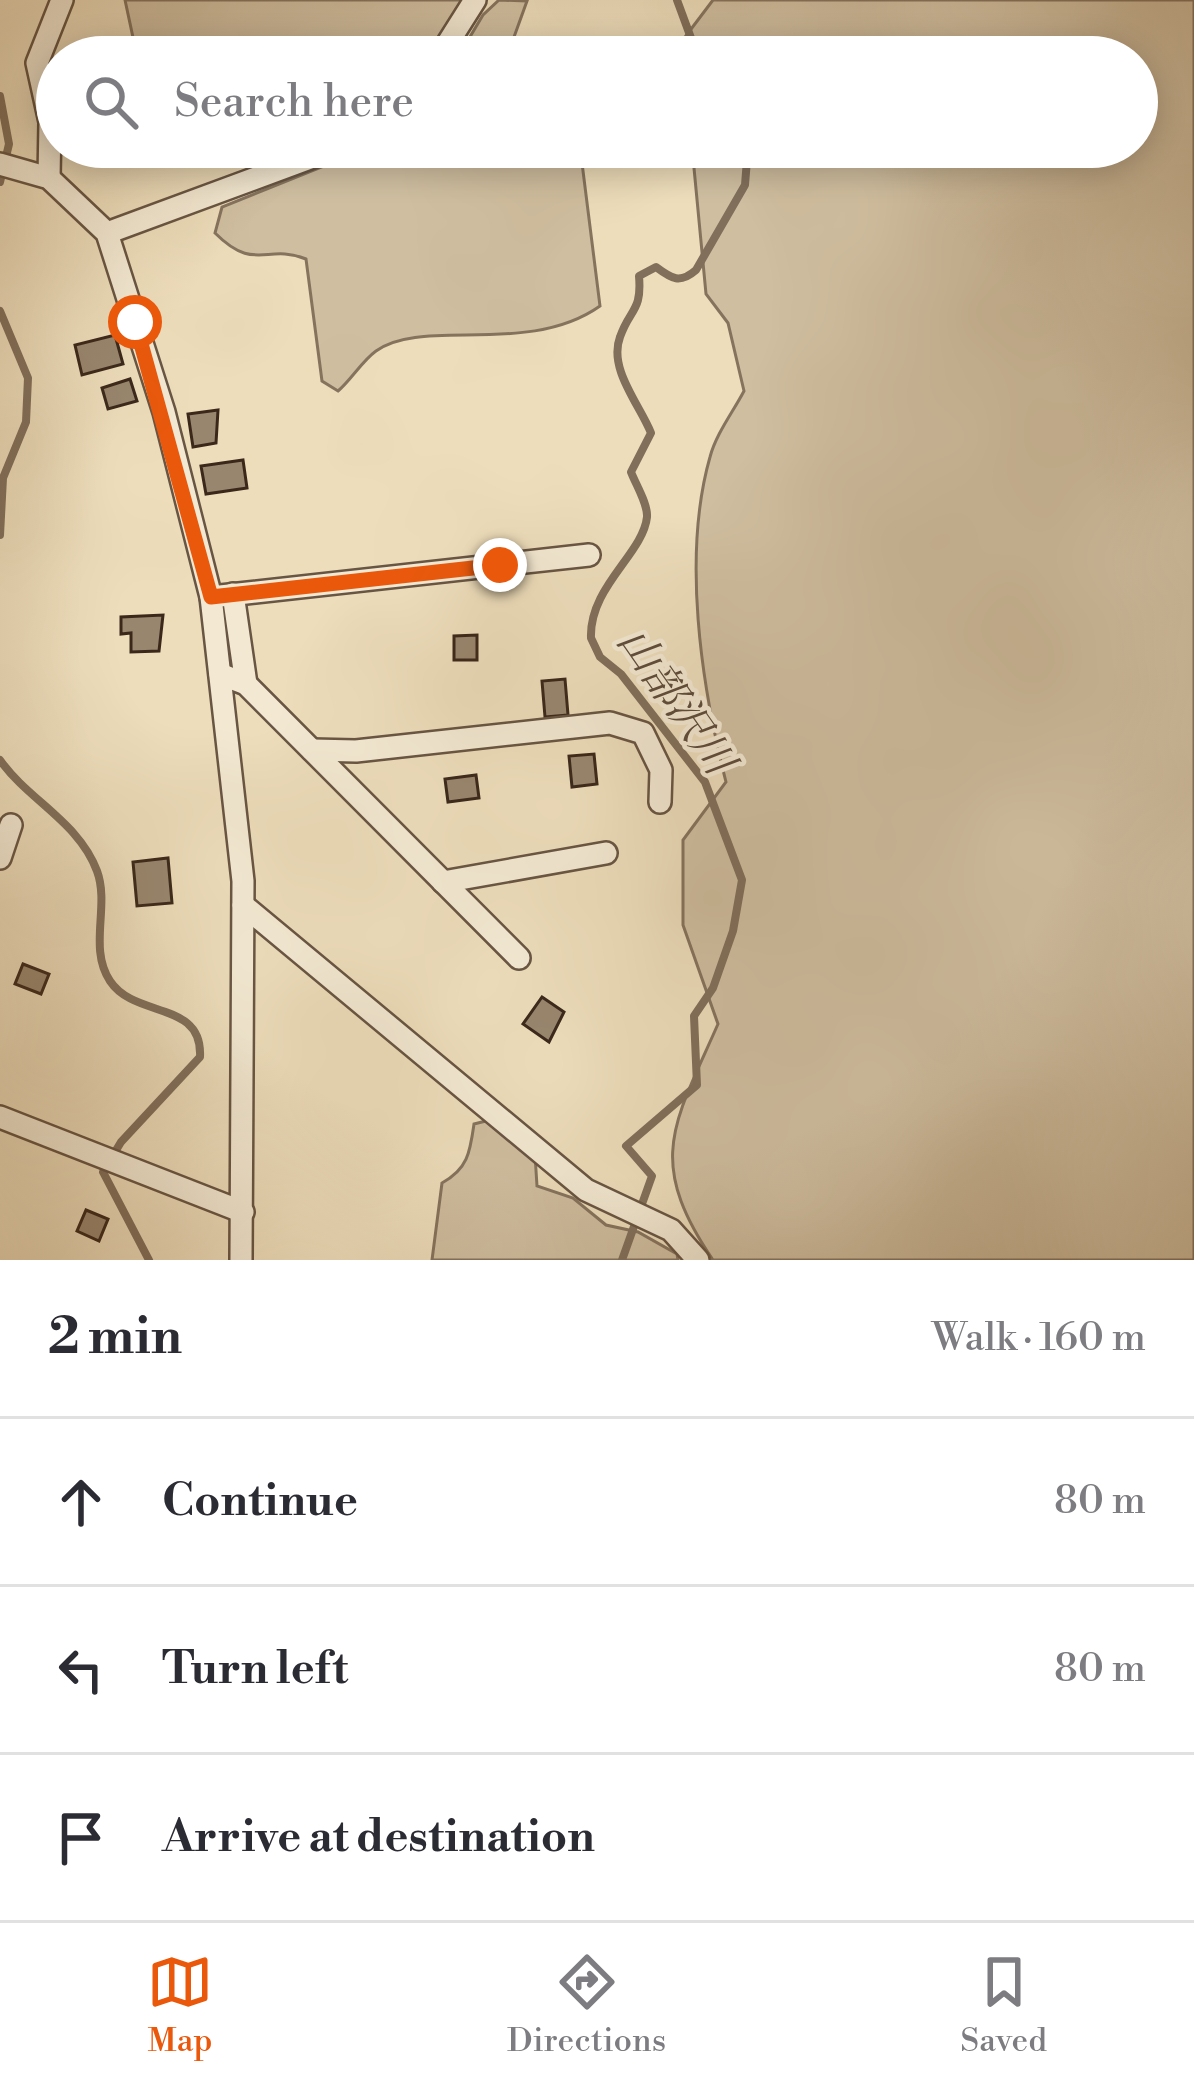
<!DOCTYPE html>
<meta charset="utf-8">
<style>
:root{--surface:#fff;--page:#f7f7f7;--text:#2b2b33;--muted:#7c7c81;--line:#e1e1e2;--accent:#ea580c}
body{margin:0;font-family:"Libre Bodoni","Noto Serif JP",serif;background:var(--page);color:var(--text)}
.stop{position:absolute;width:36px;height:36px;margin:-27px;border:9px solid #ea580c;border-radius:50%;background:#fff}
.stop.end{background:#ea580c;border-color:#fff;box-shadow:0 3px 12px #0008}
.list{margin:0;padding:0;list-style:none}
h2{display:flex;justify-content:space-between;align-items:center;height:156px;margin:0;padding:0 48px;font-size:51px}
h2 small{font-size:39px;font-weight:400;color:var(--muted)}
.list li{display:grid;grid-template-columns:78px 1fr auto;gap:36px;align-items:center;box-sizing:border-box;height:168px;padding:0 48px;border-top:3px solid var(--line)}
.list b{display:block;font-size:45px;white-space:nowrap}
.list em{font-size:39px;font-style:normal;color:var(--muted)}
.icon{flex:none;width:66px;height:66px;fill:none;stroke:currentColor;stroke-width:2;stroke-linecap:round;stroke-linejoin:round}
.map{position:relative;flex:none;width:1194px;height:1260px;overflow:hidden}
.search{position:absolute;background:var(--surface);box-shadow:0 6px 30px #0003;left:36px;right:36px;top:36px;height:132px;display:flex;align-items:center;gap:30px;box-sizing:border-box;padding:0 42px;border-radius:66px;color:var(--muted);font-size:45px}
.sheet{height:660px;background:var(--surface)}
nav{display:flex;justify-content:space-around;align-items:center;box-sizing:border-box;height:168px;border-top:3px solid var(--line);background:var(--surface);font-size:33px;color:var(--muted)}
nav a{display:grid;justify-items:center;gap:6px}
nav .on{color:var(--accent)}
.map>svg:first-child{display:block}
.green{fill:#cfbea0;stroke:#85735e;stroke-width:3}
.lines{fill:none;stroke-linecap:round;stroke-linejoin:round}
.stream{stroke:#816f5b;stroke-width:8}
.building{fill:#98866e;stroke:#3b281b;stroke-width:3}
.minor-casing{stroke:#685543;stroke-width:26}
.minor{stroke:#f3e9d3;stroke-width:21}
.route{stroke:#ea580c;stroke-width:15}
.labels{text-anchor:middle;stroke-width:9;stroke-linejoin:round;paint-order:stroke}
.water-label{font-size:42px;font-style:italic;fill:#5e4c3b;stroke:#f3e9d3}
</style>
<div class="map">
<svg width="1194" height="1260" viewBox="0 0 1194 1260">
<rect width="100%" height="100%" fill="#edddbb"/>
<filter id="stains"><feTurbulence type="fractalNoise" baseFrequency=".00167" numOctaves="4"/><feColorMatrix values="0 0 0 0 .2 0 0 0 0 .09 0 0 0 0 .02 0 0 0 .5 -.17"/></filter>
<radialGradient id="worn" r=".72"><stop offset=".6" stop-color="#630" stop-opacity="0"/><stop offset="1" stop-color="#630" stop-opacity=".3"/></radialGradient>
<!-- green -->
<g class="green">
<path d="M125,0H466L429,57H176L134,42Z"/>
<path d="M499,0L527,1L514,37L526,57H458L483,15Z"/>
<path d="M713,0H1194V1260H713C645,1160 674,1124 718,1024L683,925V840L726,782C701,684 682,555 710,457C716,434 733,412 744,391L728,323L706,294L692,147H1137V57H680L679,45Z"/>
<path d="M371,147H580L600,306C528,357 422,317 376,351C362,361 351,380 338,391L322,381L306,259C266,243 255,273 215,233L222,207Z"/>
<path d="M498,1118L535,1155L537,1186L573,1198L606,1225L638,1232L677,1254L678,1260H432L442,1183C468,1169 470,1152 474,1124Z"/>
</g>
<g class="lines">
<!-- stream -->
<g class="stream">
<path d="M677,0L698,57"/>
<path d="M0,96L9,144L0,182"/>
<path d="M0,311L28,378L26,422L3,478L0,535"/>
<path d="M0,760C28,800 79,822 97,871C110,906 88,948 110,981C135,1019 203,1000 200,1057L121,1142L103,1172L149,1260"/>
<path d="M622,1260L652,1176L626,1146L697,1085L694,1016L713,988L733,931L742,880L705,782L621,674L600,657L591,638C589,587 643,554 647,517C648,504 636,485 631,472L651,433C640,405 608,369 620,337C630,308 642,312 639,276L656,267C672,279 680,284 696,270L745,185L748,147"/>
</g>
</g>
<!-- building -->
<g class="building">
<path d="M115,335L123,364L82,375L75,345Z"/>
<path d="M130,379L137,401L108,409L102,388Z"/>
<path d="M218,410L216,443L193,447L188,414Z"/>
<path d="M243,460L247,488L206,494L201,466Z"/>
<path d="M163,615L159,651L131,652V633L121,634V617Z"/>
<path d="M477,635V660H454V636Z"/>
<path d="M565,679L568,715L545,717L542,681Z"/>
<path d="M594,754L597,784L572,787L569,756Z"/>
<path d="M476,775L479,798L448,802L445,779Z"/>
<path d="M168,858L172,903L137,906L133,862Z"/>
<path d="M23,964L49,974L41,994L15,984Z"/>
<path d="M542,997L564,1012L549,1042L523,1024Z"/>
<path d="M86,1210L108,1219L99,1241L77,1231Z"/>
</g>
<g class="lines">
<defs>
<g id="minor">
<path d="M439,57L475,0"/>
<path d="M0,164L49,178L107,233L164,412L211,597L243,881L241,1260"/>
<path d="M49,178L50,122L37,63L62,0"/>
<path d="M107,233L340,147"/>
<path d="M233,594L246,684"/>
<path d="M211,597L589,555"/>
<path d="M220,674L246,684L519,958"/>
<path d="M312,750L356,751L610,723L643,733L661,770L660,802"/>
<path d="M0,858L11,825"/>
<path d="M443,882L606,853"/>
<path d="M243,905L586,1190L671,1230L698,1260"/>
<path d="M0,1117L243,1212"/>
</g>
</defs>
<!-- minor casing -->
<use href="#minor" class="minor-casing"/>
<!-- minor -->
<use href="#minor" class="minor"/>
</g>
<g class="lines">
<!-- route -->
<path class="route" d="M135,322L211,597L500,565"/>
</g>
<g class="labels">
<!-- water labels -->
<g class="water-label">
<text transform="translate(677 700) rotate(55)" y="15">山部沢川</text>
</g>
</g>
<rect width="100%" height="100%" filter="url(#stains)"/>
<rect width="100%" height="100%" fill="url(#worn)"/>
</svg>
<div class="stop" style="left:135px;top:322px"></div>
<div class="stop end" style="left:500px;top:565px"></div>
<div class="search"><svg class="icon" aria-label="search" viewBox="0 0 24 24"><circle cx="10" cy="10" r="6"/><path d="M15 15l6 6"/></svg>Search here</div>
</div>
<section class="sheet">
<h2>2 min<small>Walk · 160 m</small></h2>
<ul class="list">
<li><svg class="icon" aria-label="ahead" viewBox="0 0 24 24"><path d="M12 20V5M6 11l6-6 6 6"/></svg><div><b>Continue</b></div><em>80 m</em></li>
<li><svg class="icon" aria-label="left" viewBox="0 0 24 24"><path d="M17 20v-9H6M10 6l-5 5 5 5"/></svg><div><b>Turn left</b></div><em>80 m</em></li>
<li><svg class="icon" aria-label="arrive" viewBox="0 0 24 24"><path d="M6 21V4h12l-3 4 3 4H6"/></svg><div><b>Arrive at destination</b></div></li>
</ul>
</section>
<nav>
<a class="on"><svg class="icon" aria-label="map" viewBox="0 0 24 24"><path d="M3 6l6-2 6 2 6-2v14l-6 2-6-2-6 2zM9 4v14M15 6v14"/></svg>Map</a>
<a><svg class="icon" aria-label="directions" viewBox="0 0 24 24"><path d="M12 3l9 9-9 9-9-9zM9 14v-3h6M13 9l2 2-2 2"/></svg>Directions</a>
<a><svg class="icon" aria-label="saved" viewBox="0 0 24 24"><path d="M7 4h10v16l-5-4-5 4z"/></svg>Saved</a>
</nav>
